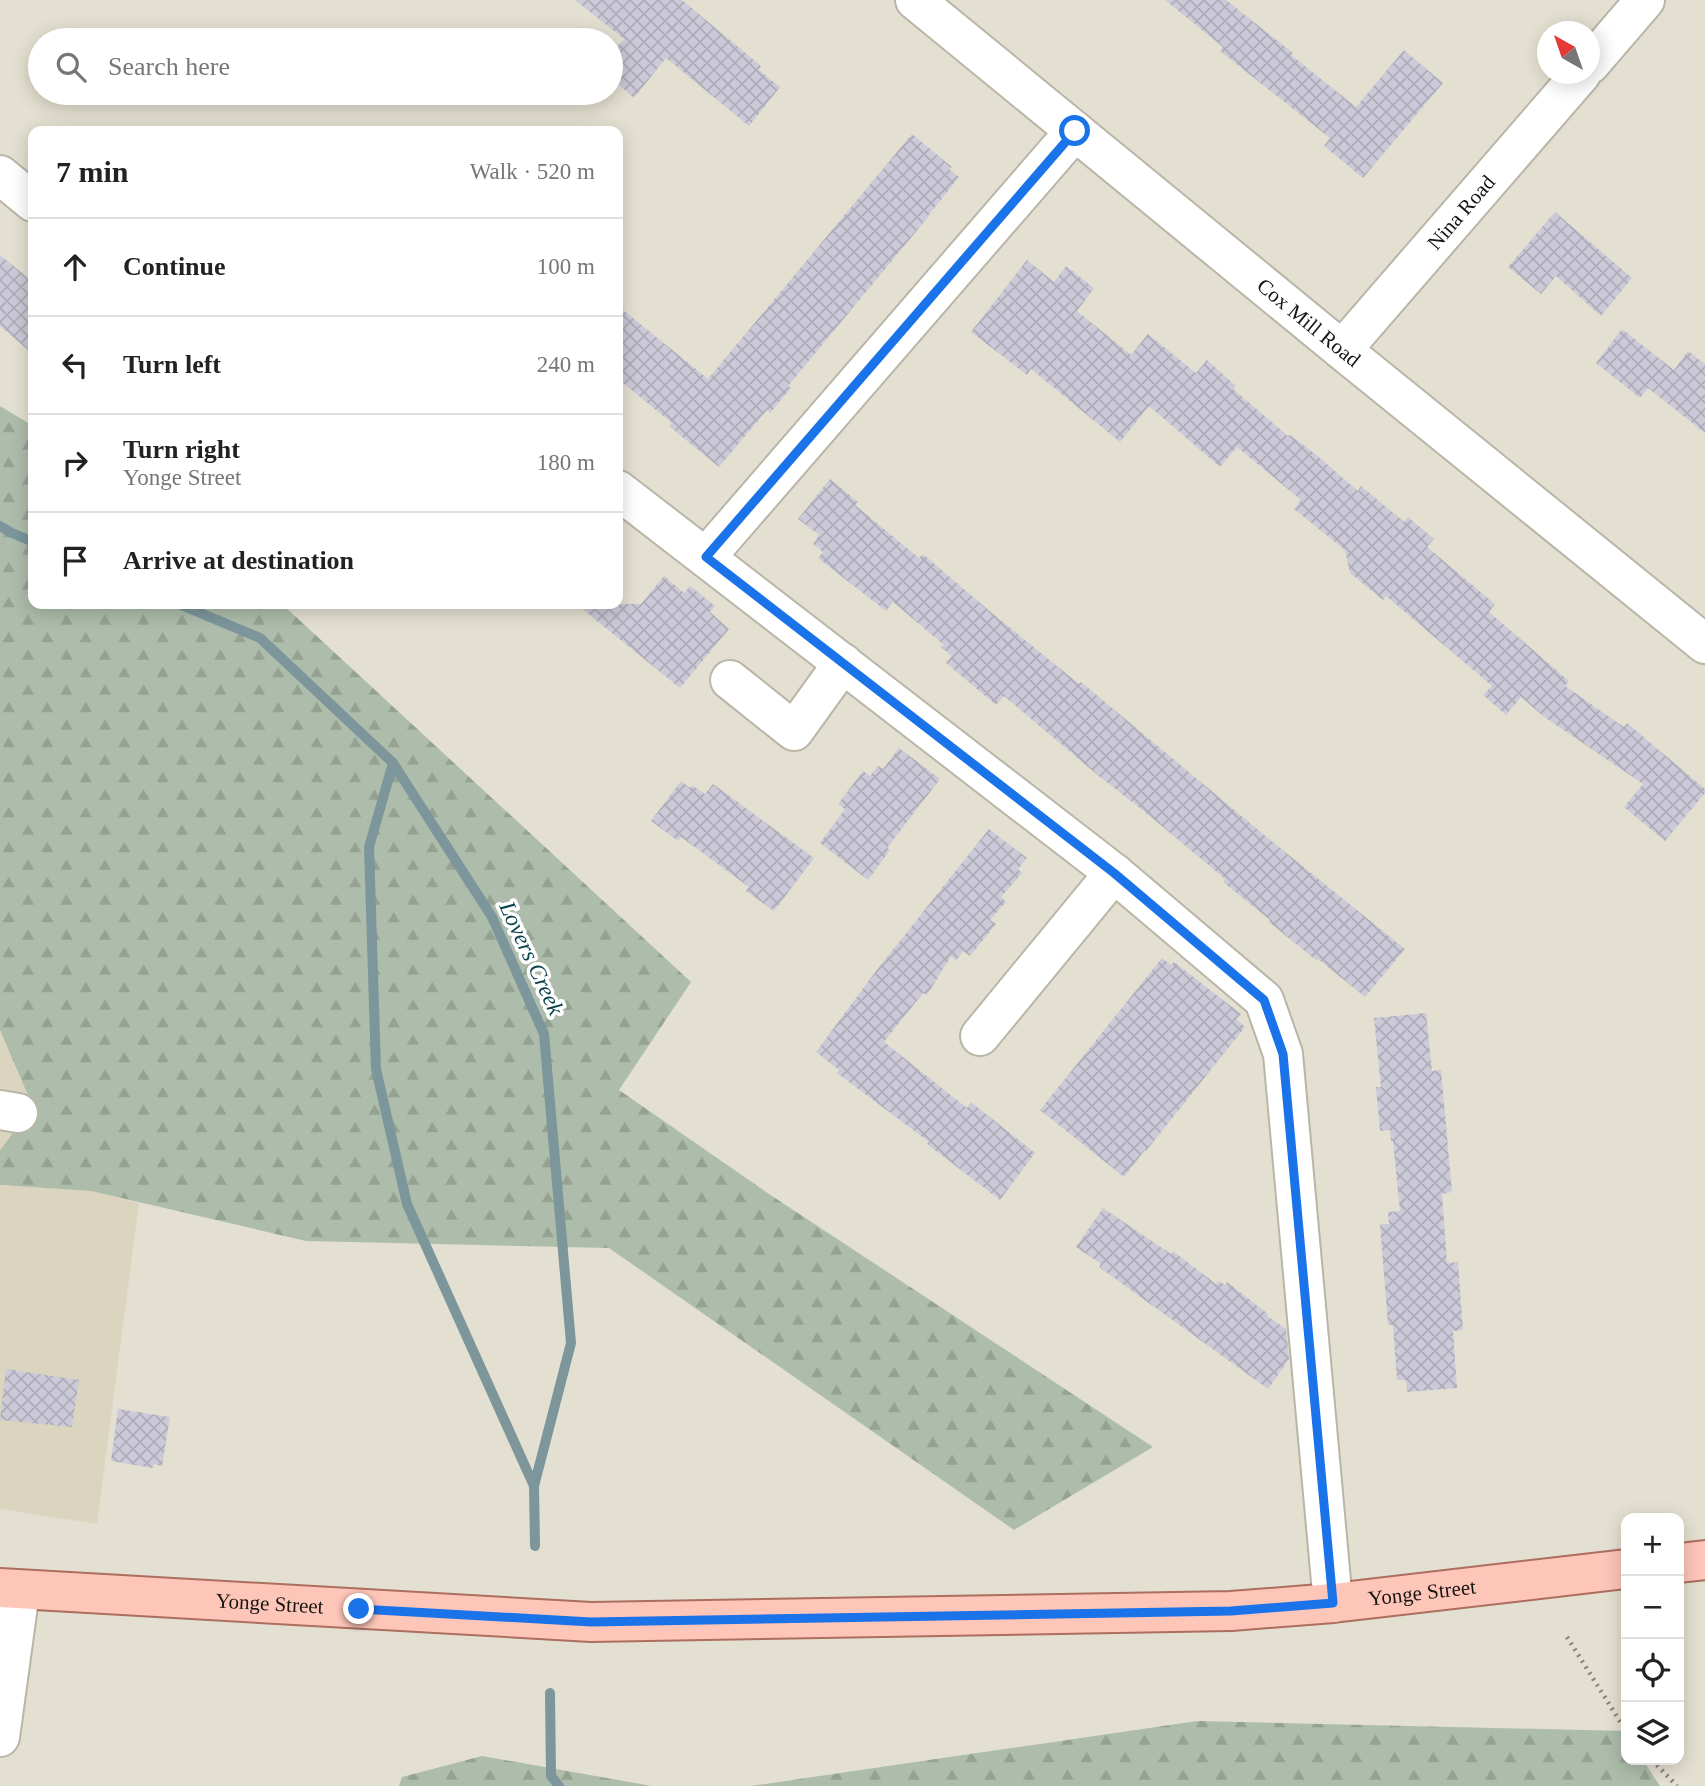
<!DOCTYPE html>
<meta charset="utf-8">
<style>
:root{--surface:#fff;--page:#f2f2f2;--text:#222;--muted:#767676;--line:#e0e0e0}
body{margin:0;font-family:Georgia,serif;background:var(--page);color:var(--text)}
.controls{position:absolute;right:21px;bottom:21px;display:grid;overflow:hidden;border-radius:14px;box-shadow:0 4px 18px #0003}
.controls button{width:63px;height:63px;display:grid;place-items:center;padding:0;border:0;border-bottom:2px solid var(--line);background:var(--surface);color:var(--text);font:35px sans-serif}
.compass{position:absolute;left:1537px;top:21px;width:63px;height:63px;border-radius:50%;background:var(--surface);box-shadow:0 4px 18px #0003;rotate:320deg}
.stop{position:absolute;width:21px;height:21px;margin:-16px;border:5px solid #1a73e8;border-radius:50%;background:#fff}
.stop.end{background:#1a73e8;border-color:#fff;box-shadow:0 2px 7px #0008}
.list{margin:0;padding:0;list-style:none}
h2{display:flex;justify-content:space-between;align-items:center;height:91px;margin:0;padding:0 28px;font-size:30px}
h2 small{font-size:23px;font-weight:400;color:var(--muted)}
.list li{display:grid;grid-template-columns:46px 1fr auto;gap:21px;align-items:center;box-sizing:border-box;height:98px;padding:0 28px;border-top:2px solid var(--line)}
.list b{display:block;font-size:26px;white-space:nowrap}
.list p{margin:0;font-size:23px;white-space:nowrap;color:var(--muted)}
.list em{font-size:23px;font-style:normal;color:var(--muted)}
.icon{flex:none;width:38px;height:38px;fill:none;stroke:currentColor;stroke-width:2;stroke-linecap:round;stroke-linejoin:round}
.map{position:relative;flex:none;width:1705px;height:1786px;overflow:hidden}
.search{position:absolute;background:var(--surface);box-shadow:0 4px 18px #0003;left:28px;top:28px;width:595px;height:77px;display:flex;align-items:center;gap:18px;box-sizing:border-box;padding:0 24px;border-radius:38px;color:var(--muted);font-size:26px}
.panel{position:absolute;background:var(--surface);box-shadow:0 4px 18px #0003;left:28px;top:126px;width:595px;height:483px;border-radius:14px}
.map>svg:first-child{display:block}
.built{fill:#dbd5bf}
.forest{fill:url(#forest-firs)}
.lines{fill:none;stroke-linecap:round;stroke-linejoin:round}
.stream{stroke:#7c969b;stroke-width:10}
.building{fill:url(#building-cross-hatch)}
.minor-casing{stroke:#b9b5a7;stroke-width:42}
.major-casing{stroke:#ac6e5f;stroke-width:42}
.path{stroke:#868379;stroke-width:4.5;stroke-dasharray:2 5;stroke-linecap:butt}
.minor{stroke:#fff;stroke-width:38}
.major{stroke:#fec5b9;stroke-width:38}
.route{stroke:#1a73e8;stroke-width:9}
.labels{text-anchor:middle;stroke-width:7;stroke-linejoin:round;paint-order:stroke}
.street-label{font-size:21px;fill:#161510;stroke:#fff}
.water-label{font-size:23px;font-style:italic;fill:#0b434d;stroke:#fff}
</style>
<div class="map">
<svg width="1705" height="1786" viewBox="0 0 1705 1786">
<defs>
<pattern id="forest-firs" width="22" height="20" patternUnits="userSpaceOnUse" patternTransform="scale(1.75)"><rect width="22" height="20" fill="#aebdab"/><path d="M5 1l3.5 6h-7zM16 11l3.5 6h-7z" fill="#95a292"/></pattern>
<pattern id="building-cross-hatch" width="8" height="8" patternUnits="userSpaceOnUse" patternTransform="scale(1.75)"><rect width="8" height="8" fill="#ccc9d8"/><path d="M0 0l8 8M0 8l8-8" fill="none" stroke="#aeacb8"/></pattern>
</defs>
<rect width="100%" height="100%" fill="#e4e0d1"/>
<!-- built -->
<g class="built">
<path d="M0,1030L33,1107L0,1150Z"/>
<path d="M0,1185L91,1191L139,1203L97,1524L0,1509Z"/>
</g>
<!-- forest -->
<g class="forest">
<path d="M0,406L33,426V604H282L691,982L619,1090L769,1194L1153,1447L1014,1530L609,1248L306,1241L91,1191L0,1185V1150L33,1107L0,1030Z"/>
<path d="M1197,1721L1626,1731V1760H1643L1660,1786H751Z"/>
<path d="M482,1756L652,1786H399L402,1777Z"/>
</g>
<g class="lines">
<!-- stream -->
<g class="stream">
<path d="M0,526L12,533L33,542"/>
<path d="M179,604L260,638L393,763L492,917L544,1034L571,1343L534,1486L535,1546"/>
<path d="M393,763L369,847L376,1069L407,1204L534,1486"/>
<path d="M550,1693L551,1776L559,1786"/>
</g>
</g>
<!-- building -->
<g class="building">
<path d="M575,0H682L761,66L759,70L780,87L749,126L666,58L634,98L611,78V54L624,39Z"/>
<path d="M1165,0H1226L1293,53L1291,55L1356,107L1404,50L1443,83L1363,178L1324,146L1330,138L1220,51L1223,47Z"/>
<path d="M912,134L952,167L949,169L959,177L928,216H929L788,386L791,388L770,413L767,410L719,467L669,426L672,423L618,379V306L708,379Z"/>
<path d="M1555,212L1632,278L1601,316L1556,276L1541,294L1508,267Z"/>
<path d="M0,255L33,282V354L0,326Z"/>
<path d="M1027,260L1054,282L1066,266L1094,288L1077,311L1131,355L1148,334L1196,373L1207,360L1236,386L1233,389L1288,436L1290,435L1314,453L1358,491L1361,486L1404,522L1408,517L1434,539L1427,547L1495,604L1489,612L1569,681L1565,686L1624,727L1627,723L1705,789V793L1665,841L1624,807L1643,784L1543,716L1521,697L1506,715L1483,695L1492,686L1386,596L1383,600L1350,573L1345,550L1294,509L1301,500L1237,447L1220,467L1149,406L1120,442L1031,369L1027,375L971,332Z"/>
<path d="M1622,329L1674,370L1688,351L1705,364V433L1648,388L1640,398L1596,363Z"/>
<path d="M830,479L858,502L855,505L919,558L923,554L993,614L1079,684L1081,682L1263,834L1405,949L1365,997L1318,959L1317,961L1269,922L1270,920L1223,882L1225,879L1145,812L1100,777L1004,696L996,705L946,663L952,656L941,647L944,645L893,602L886,611L818,558L823,552L813,544L819,535L798,519Z"/>
<path d="M664,576L684,593L690,586L715,606L710,612L729,629L680,688L576,604H641Z"/>
<path d="M899,748L940,779L887,848L890,850L868,880L820,843L845,809L838,804L863,771L870,776L878,766L883,769Z"/>
<path d="M681,781L690,788L692,785L705,794L713,784L814,858L774,911L746,891L749,887L681,837L678,841L651,821Z"/>
<path d="M989,829L1027,858L1018,869L1022,873L1001,897L1006,902L990,920L996,924L970,956L963,951L956,961L951,956L927,995L923,993L884,1042L967,1108L971,1102L1035,1153L1000,1200L927,1144L929,1142L837,1073L839,1070L816,1052L876,971Z"/>
<path d="M1162,958L1171,965L1174,962L1241,1014L1236,1019L1245,1027L1146,1151L1145,1150L1124,1177L1040,1110Z"/>
<path d="M1426,1013L1432,1071L1441,1070L1452,1192L1442,1194L1447,1263L1458,1262L1463,1330L1453,1331L1457,1388L1407,1392L1406,1380H1397L1393,1325H1388L1380,1224H1389L1388,1212L1400,1211L1393,1141H1391L1390,1130L1380,1131L1376,1087H1381L1374,1018Z"/>
<path d="M1103,1208L1171,1254L1173,1251L1216,1284L1219,1281L1225,1285L1227,1282L1268,1314L1267,1316L1286,1329L1289,1359L1268,1389L1099,1267L1101,1264L1076,1247Z"/>
<path d="M6,1369L79,1380L72,1427L0,1420Z"/>
<path d="M118,1409L170,1417L162,1466L154,1464L153,1468L111,1461Z"/>
</g>
<g class="lines">
<defs>
<g id="minor">
<path id="s1" d="M915,0L1342,350L1705,644"/>
<path d="M1590,64L1645,0"/>
<path d="M0,175L33,202"/>
<path id="s2" d="M1342,350L1581,74"/>
<path d="M618,490L1114,873L1264,1000L1283,1054L1333,1603"/>
<path d="M706,557L1075,131"/>
<path d="M730,680L794,731L843,663"/>
<path d="M980,1036L1114,873"/>
<path d="M0,1110L18,1113"/>
<path d="M0,1737L20,1591"/>
</g>
<g id="major">
<path d="M1679,1563L1705,1560"/>
<path id="s3" d="M0,1588L591,1622L1231,1611L1333,1603L1626,1569"/>
</g>
</defs>
<!-- minor casing -->
<use href="#minor" class="minor-casing"/>
<!-- major casing -->
<use href="#major" class="major-casing"/>
<!-- path -->
<g class="path">
<path d="M1567,1637L1626,1731"/>
<path d="M1652,1760L1677,1786"/>
</g>
<!-- minor -->
<use href="#minor" class="minor"/>
<!-- major -->
<use href="#major" class="major"/>
</g>
<g class="lines">
<!-- route -->
<path class="route" d="M359,1609L591,1622L1231,1611L1333,1603L1283,1054L1264,1000L1114,873L706,557L1075,131"/>
</g>
<g class="labels">
<!-- street labels -->
<g class="street-label">
<text dy="7" stroke="none"><textPath href="#s2" startOffset="182">Nina Road</textPath></text>
<text dy="7" stroke="none"><textPath href="#s1" startOffset="509">Cox Mill Road</textPath></text>
<text dy="7" stroke="none"><textPath href="#s3" startOffset="1424">Yonge Street</textPath></text>
<text dy="7" stroke="none"><textPath href="#s3" startOffset="270">Yonge Street</textPath></text>
</g>
<!-- water labels -->
<g class="water-label">
<text transform="translate(532 958) rotate(65)" y="8">Lovers Creek</text>
</g>
</g>
</svg>
<div class="controls">
<button>+</button>
<button>−</button>
<button><svg class="icon" aria-label="locate" viewBox="0 0 24 24"><circle cx="12" cy="12" r="6"/><path d="M12 2v4M12 18v4M2 12h4M18 12h4"/></svg></button>
<button><svg class="icon" aria-label="layers" viewBox="0 0 24 24"><path d="M12 4l9 5-9 5-9-5zM3 14l9 5 9-5"/></svg></button>
</div>
<svg class="compass" viewBox="-18 -18 36 36"><path d="M0-13l5 13h-10z" fill="#e53935"/><path d="M0 13l5-13h-10z" fill="#767676"/></svg>
<div class="stop" style="left:1075px;top:131px"></div>
<div class="stop end" style="left:359px;top:1609px"></div>
<div class="search"><svg class="icon" aria-label="search" viewBox="0 0 24 24"><circle cx="10" cy="10" r="6"/><path d="M15 15l6 6"/></svg>Search here</div>
<section class="panel">
<h2>7 min<small>Walk · 520 m</small></h2>
<ul class="list">
<li><svg class="icon" aria-label="ahead" viewBox="0 0 24 24"><path d="M12 20V5M6 11l6-6 6 6"/></svg><div><b>Continue</b></div><em>100 m</em></li>
<li><svg class="icon" aria-label="left" viewBox="0 0 24 24"><path d="M17 20v-9H6M10 6l-5 5 5 5"/></svg><div><b>Turn left</b></div><em>240 m</em></li>
<li><svg class="icon" aria-label="right" viewBox="0 0 24 24"><path d="M7 20v-9h11M14 6l5 5-5 5"/></svg><div><b>Turn right</b><p>Yonge Street</p></div><em>180 m</em></li>
<li><svg class="icon" aria-label="arrive" viewBox="0 0 24 24"><path d="M6 21V4h12l-3 4 3 4H6"/></svg><div><b>Arrive at destination</b></div></li>
</ul>
</section>
</div>
